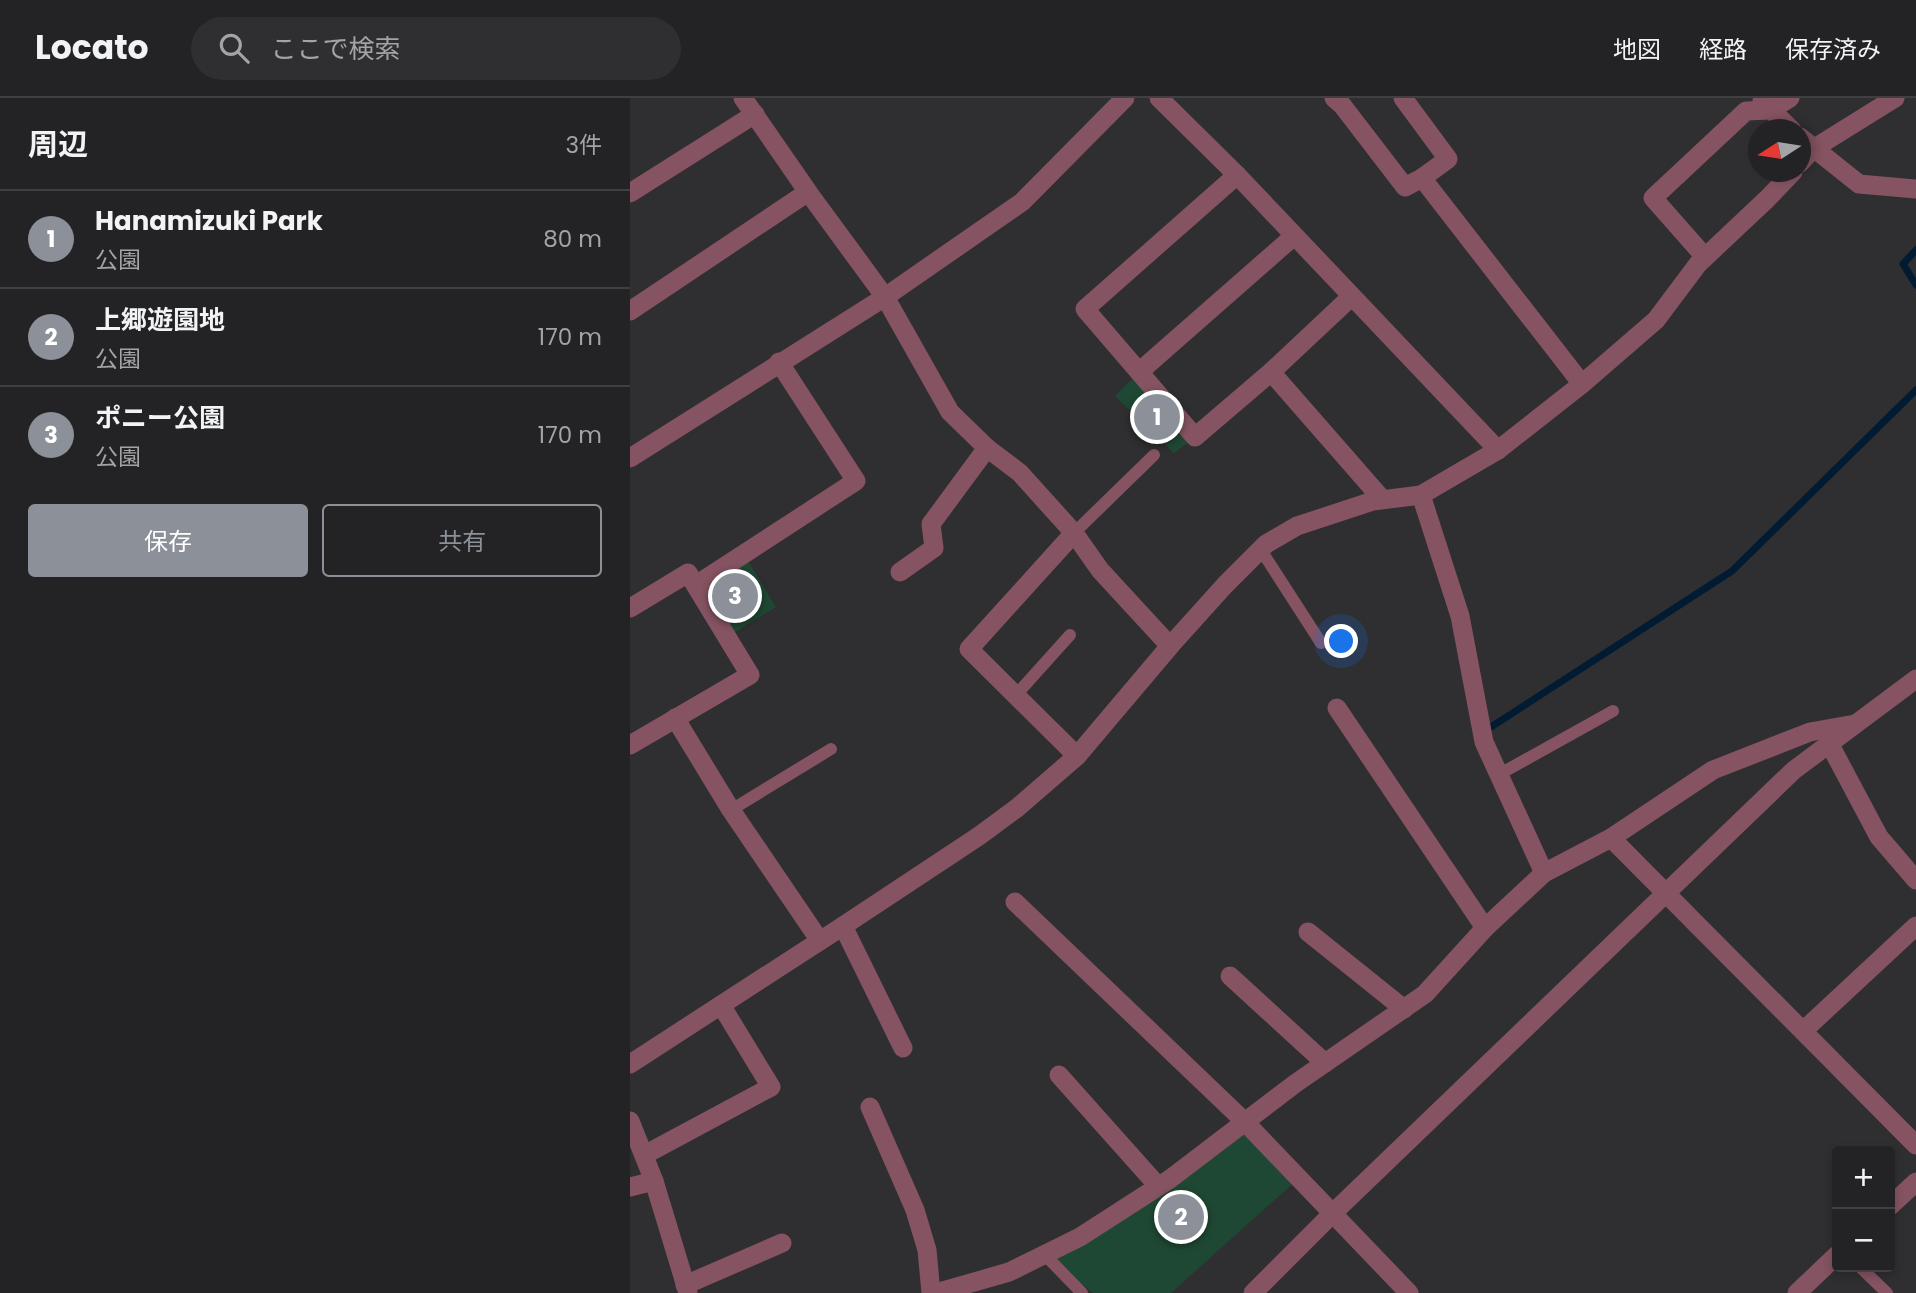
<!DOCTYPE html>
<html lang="ja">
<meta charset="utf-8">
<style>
:root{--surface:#232225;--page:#2f2f32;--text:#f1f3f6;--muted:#a3a4a7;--line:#403f42;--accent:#8c9099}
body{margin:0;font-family:Poppins,"Noto Sans JP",sans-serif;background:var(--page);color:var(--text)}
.controls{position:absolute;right:21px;bottom:21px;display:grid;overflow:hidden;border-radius:7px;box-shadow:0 4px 10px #0003}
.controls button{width:63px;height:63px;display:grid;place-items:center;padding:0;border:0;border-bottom:2px solid var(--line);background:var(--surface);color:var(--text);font:35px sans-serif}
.compass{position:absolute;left:1118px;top:21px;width:63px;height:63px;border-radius:50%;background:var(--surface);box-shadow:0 4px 10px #0003;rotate:258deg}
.you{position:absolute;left:712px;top:544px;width:24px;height:24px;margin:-18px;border:5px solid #fff;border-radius:50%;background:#1a73e8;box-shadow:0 0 0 10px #1a73e833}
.badge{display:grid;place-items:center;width:46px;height:46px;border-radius:50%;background:var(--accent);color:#fff;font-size:23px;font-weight:700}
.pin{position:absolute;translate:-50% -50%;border:4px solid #fff;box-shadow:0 2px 7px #0006}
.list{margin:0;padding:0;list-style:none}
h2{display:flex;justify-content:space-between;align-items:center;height:91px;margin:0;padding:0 28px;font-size:30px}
h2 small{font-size:23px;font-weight:400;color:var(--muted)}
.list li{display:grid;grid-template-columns:46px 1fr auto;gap:21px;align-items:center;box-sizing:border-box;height:98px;padding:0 28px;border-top:2px solid var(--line)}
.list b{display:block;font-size:26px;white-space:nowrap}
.list p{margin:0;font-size:23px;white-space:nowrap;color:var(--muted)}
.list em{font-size:23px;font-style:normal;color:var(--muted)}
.actions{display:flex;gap:14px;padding:21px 28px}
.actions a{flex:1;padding:16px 0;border:2px solid var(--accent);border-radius:7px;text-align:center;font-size:24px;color:var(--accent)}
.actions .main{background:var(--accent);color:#fff}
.icon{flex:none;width:38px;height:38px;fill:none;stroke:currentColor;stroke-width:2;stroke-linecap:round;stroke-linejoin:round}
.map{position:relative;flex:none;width:1286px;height:1195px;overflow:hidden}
header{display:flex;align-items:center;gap:42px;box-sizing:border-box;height:98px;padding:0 35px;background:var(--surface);border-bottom:2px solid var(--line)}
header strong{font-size:33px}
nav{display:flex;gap:38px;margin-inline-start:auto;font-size:24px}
.search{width:490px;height:63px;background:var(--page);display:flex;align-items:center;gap:18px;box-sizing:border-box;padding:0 24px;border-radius:38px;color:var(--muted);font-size:26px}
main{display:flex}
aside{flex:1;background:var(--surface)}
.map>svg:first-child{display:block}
.park{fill:#1f4834}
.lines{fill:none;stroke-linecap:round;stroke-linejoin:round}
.stream{stroke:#011b33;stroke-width:7}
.service{stroke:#855361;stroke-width:12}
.minor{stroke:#855361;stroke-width:19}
.tertiary{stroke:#855361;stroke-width:19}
</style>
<header>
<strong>Locato</strong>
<div class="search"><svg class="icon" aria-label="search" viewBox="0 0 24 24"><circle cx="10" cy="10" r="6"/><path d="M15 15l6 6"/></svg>ここで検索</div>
<nav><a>地図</a><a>経路</a><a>保存済み</a></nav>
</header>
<main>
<aside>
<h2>周辺<small>3件</small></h2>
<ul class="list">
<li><span class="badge">1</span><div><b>Hanamizuki Park</b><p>公園</p></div><em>80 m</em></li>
<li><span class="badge">2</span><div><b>上郷遊園地</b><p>公園</p></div><em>170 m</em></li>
<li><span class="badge">3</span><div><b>ポニー公園</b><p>公園</p></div><em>170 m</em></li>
</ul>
<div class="actions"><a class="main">保存</a><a>共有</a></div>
</aside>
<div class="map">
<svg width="1286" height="1195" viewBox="0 0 1286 1195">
<rect width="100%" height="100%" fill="#2f2e31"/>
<!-- park -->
<g class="park">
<path d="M509,274L565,339L544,355L485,298Z"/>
<path d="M113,455L146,509L97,539L64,486Z"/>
<path d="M614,1023L668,1081L541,1195H463L414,1156Z"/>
</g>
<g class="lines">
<!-- stream -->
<g class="stream">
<path d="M1286,152L1273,166L1286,187"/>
<path d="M861,629L1102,473L1286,292"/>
</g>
<!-- service -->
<g class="service">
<path d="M444,435L524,357"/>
<path d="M631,452L691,545"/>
<path d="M386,597L440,537"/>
<path d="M868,677L983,613"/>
<path d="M101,712L201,651"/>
<path d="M414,1156L452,1195"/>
<path d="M1230,1169L1257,1195"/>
</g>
<!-- minor -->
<g class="minor">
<path d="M113,0L178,94L255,199L320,314L357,350L390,375L444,435L470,472L540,548"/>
<path d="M529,0L607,77L455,211L565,339L641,274L752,401"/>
<path d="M704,0L712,7L775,89L792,80"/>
<path d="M773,0L818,61L792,80L952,286"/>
<path d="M1132,3L1162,32"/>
<path d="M1170,39L1229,86L1286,91"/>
<path d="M1170,65L1183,51L1265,0"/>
<path d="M607,77L868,352"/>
<path d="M0,95L125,16"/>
<path d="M1075,159L1023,100L1116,13L1141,12L1160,0"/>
<path d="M0,213L178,94"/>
<path d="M509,274L664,138"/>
<path d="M641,274L721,199"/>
<path d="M0,360L255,199L392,104L495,0"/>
<path d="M791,397L830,518L854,644L914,775"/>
<path d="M444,435L339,551L447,658"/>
<path d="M270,474L304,450L301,426L357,350"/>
<path d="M66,487L226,383L149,264"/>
<path d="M0,510L58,475L120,577L0,647"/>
<path d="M707,610L855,830"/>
<path d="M45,620L101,712L190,843"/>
<path d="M1199,645L1249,739L1286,782"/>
<path d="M981,740L1286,1047"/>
<path d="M385,804L614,1023L779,1195"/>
<path d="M213,828L273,950"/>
<path d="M678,834L774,911"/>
<path d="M600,878L695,965"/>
<path d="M1173,933L1286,828"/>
<path d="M0,966L213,828L349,738L387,710L447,658L540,548L595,487L636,446L667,428L743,403L791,397L868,352L952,286L1026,222L1068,166L1137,101L1163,74"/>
<path d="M429,977L528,1088"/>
<path d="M240,1009L285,1112L297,1152L301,1195"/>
<path d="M14,1057L141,989L91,907"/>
<path d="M0,1089L24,1083"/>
<path d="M1260,1108L1286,1084"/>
<path d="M55,1187L152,1145"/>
<path d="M306,1195L379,1174L450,1139L540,1081L666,985L795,896L855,830L914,775L981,740L1083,672L1180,634L1225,626"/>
<path d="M623,1195L702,1116L1164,672L1286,581"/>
<path d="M1167,1195L1207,1157"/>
</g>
<!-- tertiary -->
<path class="tertiary" d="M0,1023L24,1083L58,1195"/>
</g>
</svg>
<div class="controls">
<button>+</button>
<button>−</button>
</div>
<svg class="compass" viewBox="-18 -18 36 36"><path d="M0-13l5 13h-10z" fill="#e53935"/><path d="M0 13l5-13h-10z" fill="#a3a4a7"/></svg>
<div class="you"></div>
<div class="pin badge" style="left:527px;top:319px">1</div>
<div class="pin badge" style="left:551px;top:1119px">2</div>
<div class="pin badge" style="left:105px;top:498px">3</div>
</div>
</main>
